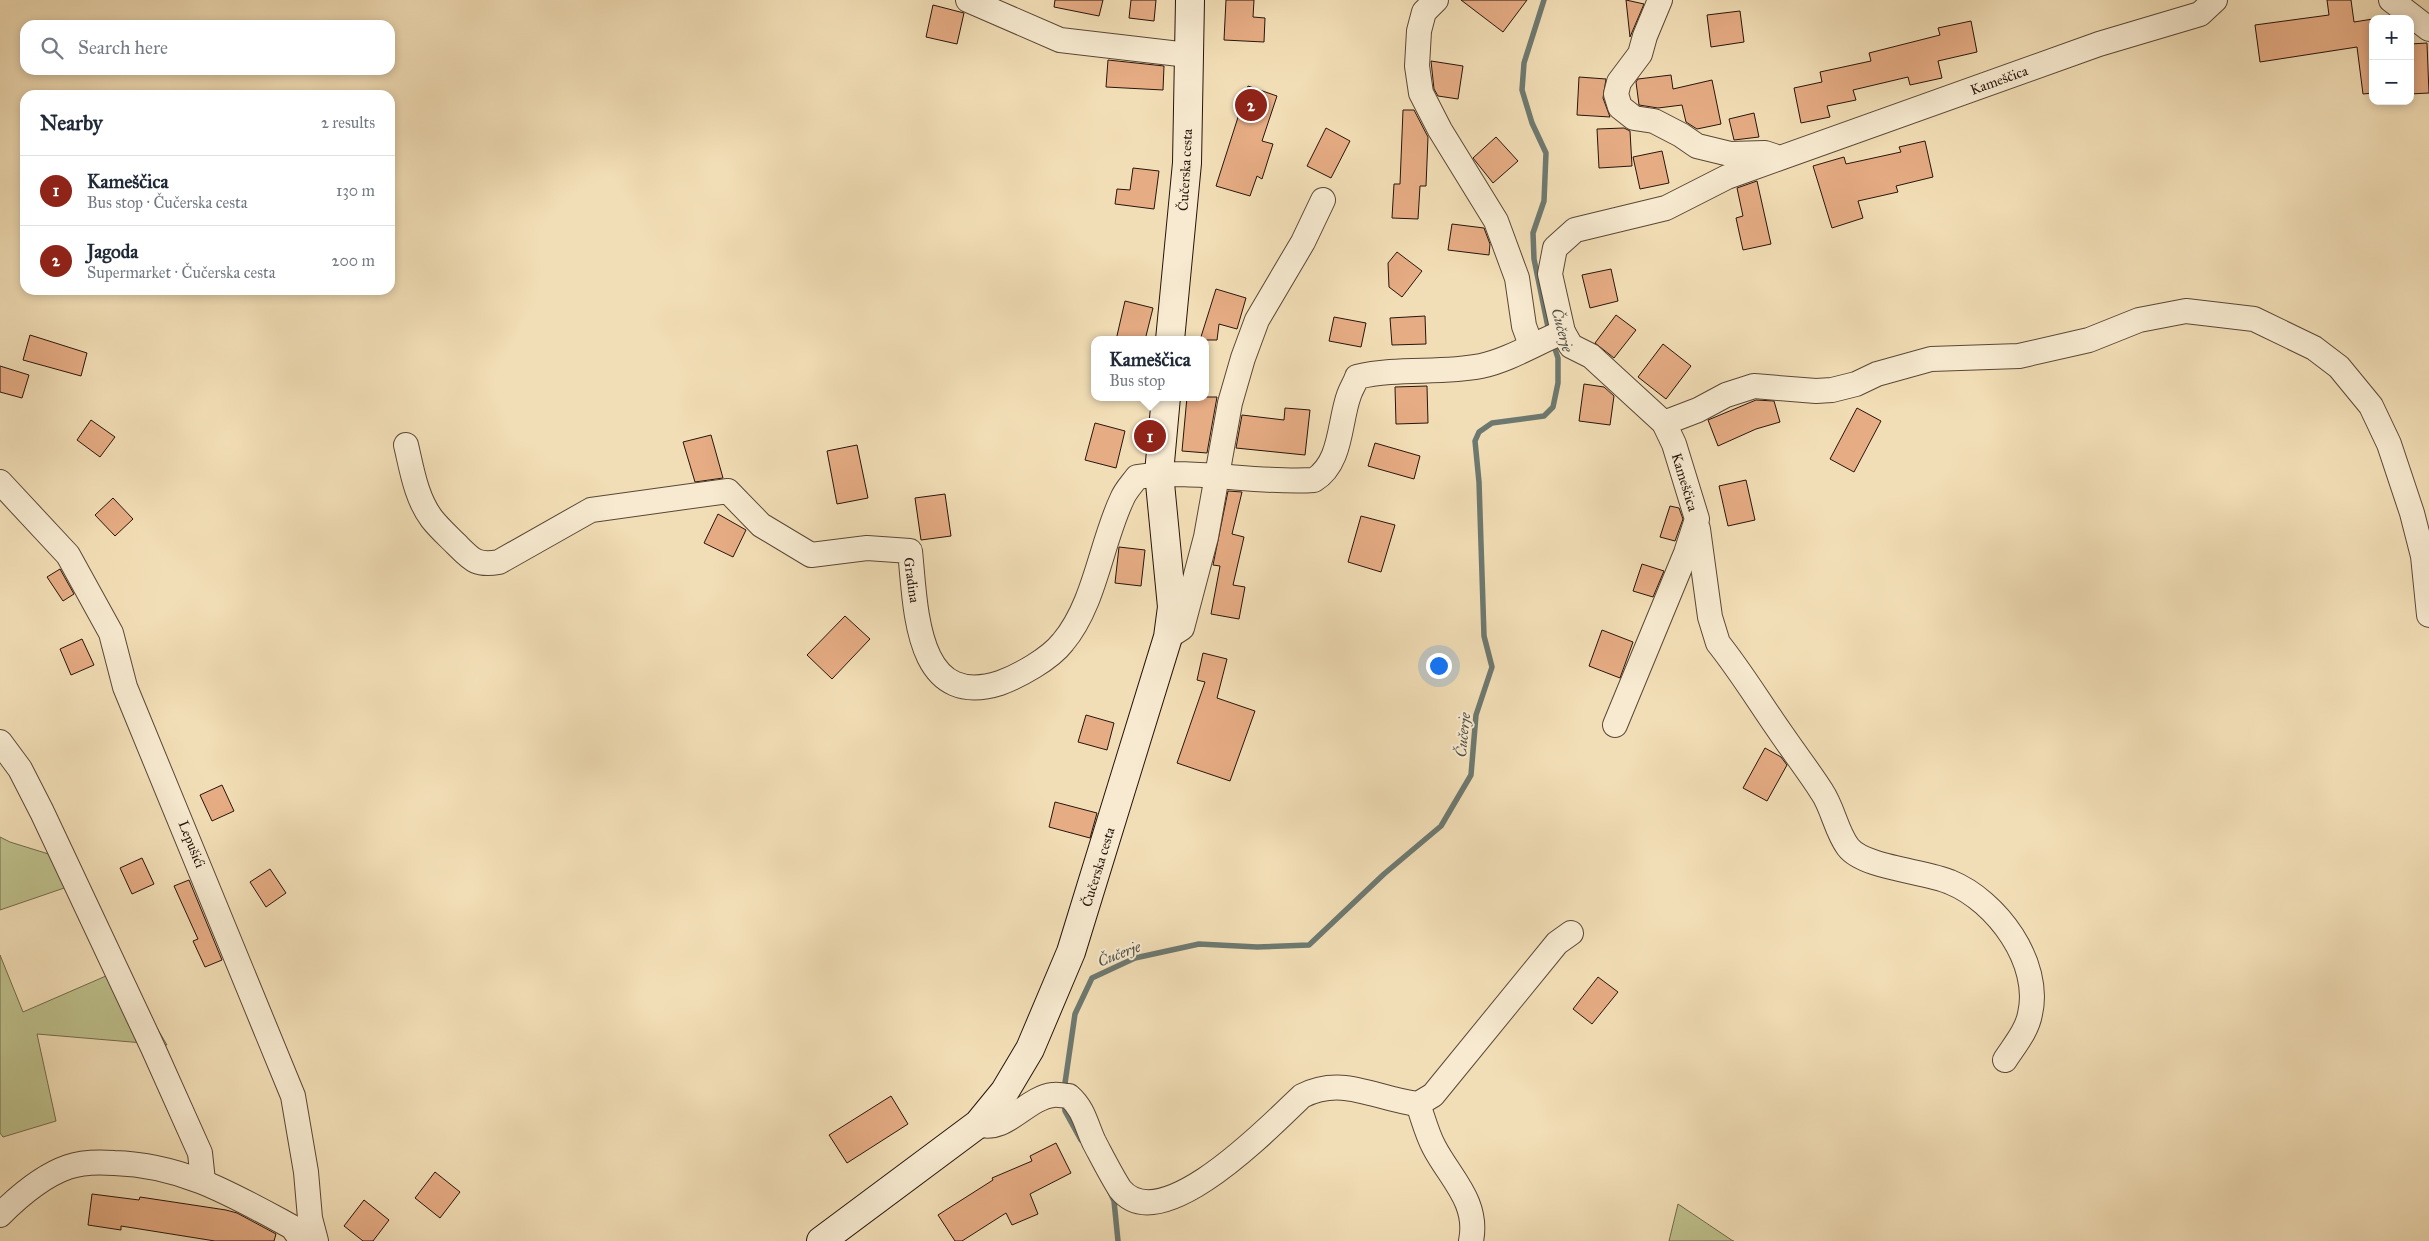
<!DOCTYPE html>
<meta charset="utf-8">
<style>
:root{--surface:#fff;--page:#f2f2f3;--text:#1f2937;--muted:#747a83;--line:#e0e1e3;--accent:#8f2418}
body{margin:0;font-family:"IM FELL Great Primer",serif;background:var(--page);color:var(--text)}
.controls{position:absolute;right:15px;top:15px;display:grid;overflow:hidden;border-radius:10px;box-shadow:0 2px 8px #0003}
.controls button{width:45px;height:45px;display:grid;place-items:center;padding:0;border:0;border-bottom:1px solid var(--line);background:var(--surface);color:var(--text);font:25px sans-serif}
.you{position:absolute;left:1438px;top:665px;width:18px;height:18px;margin:-12px;border:4px solid #fff;border-radius:50%;background:#1a73e8;box-shadow:0 0 0 8px #1a73e833}
.badge{display:grid;place-items:center;width:32px;height:32px;border-radius:50%;background:var(--accent);color:#fff;font-size:16px;font-weight:700}
.pin{position:absolute;translate:-50% -50%;border:2px solid #fff;box-shadow:0 1px 5px #0006}
.popup{position:absolute;left:1091px;top:336px;width:118px;height:65px;box-sizing:border-box;display:grid;place-content:center;border-radius:10px;background:var(--surface);filter:drop-shadow(0 1px 4px #0005);font-size:16px;white-space:nowrap;color:var(--muted)}
.popup b{font-size:19px;color:var(--text)}
.popup::after{content:'';position:absolute;left:50%;top:100%;margin-left:-10px;border:10px solid transparent;border-top-color:var(--surface)}
.list{margin:0;padding:0;list-style:none}
h2{display:flex;justify-content:space-between;align-items:center;height:65px;margin:0;padding:0 20px;font-size:21px}
h2 small{font-size:16px;font-weight:400;color:var(--muted)}
.list li{display:grid;grid-template-columns:32px 1fr auto;gap:15px;align-items:center;box-sizing:border-box;height:70px;padding:0 20px;border-top:1px solid var(--line)}
.list b{display:block;font-size:19px;white-space:nowrap}
.list p{margin:0;font-size:16px;white-space:nowrap;color:var(--muted)}
.list em{font-size:16px;font-style:normal;color:var(--muted)}
.icon{flex:none;width:28px;height:28px;fill:none;stroke:currentColor;stroke-width:2;stroke-linecap:round;stroke-linejoin:round}
.map{position:relative;flex:none;width:2429px;height:1241px;overflow:hidden}
.search{position:absolute;background:var(--surface);box-shadow:0 2px 8px #0003;left:20px;top:20px;width:375px;height:55px;display:flex;align-items:center;gap:12px;box-sizing:border-box;padding:0 18px;border-radius:15px;color:var(--muted);font-size:19px}
.panel{position:absolute;background:var(--surface);box-shadow:0 2px 8px #0003;left:20px;top:90px;width:375px;height:205px;border-radius:15px}
.map>svg:first-child{display:block}
.green{fill:#bdc08c;stroke:#726a4c}
.lines{fill:none;stroke-linecap:round;stroke-linejoin:round}
.stream{stroke:#6d7970;stroke-width:5.5}
.building{fill:#e6ac84;stroke:#27150c}
.street-casing{stroke:#5a4736;stroke-width:26}
.secondary-casing{stroke:#27150c;stroke-width:30}
.street{stroke:#f7ead0;stroke-width:24}
.secondary{stroke:#f7ead0;stroke-width:28}
.labels{text-anchor:middle;stroke-width:4;stroke-linejoin:round;paint-order:stroke}
.street-label{font-size:14px;fill:#27150c;stroke:#f7ead0}
.water-label{font-size:15px;font-style:italic;fill:#504f46;stroke:#f7ead0}
</style>
<div class="map">
<svg width="2429" height="1241" viewBox="0 0 2429 1241">
<rect width="100%" height="100%" fill="#f2deb6"/>
<filter id="stains"><feTurbulence type="fractalNoise" baseFrequency=".004" numOctaves="4"/><feColorMatrix values="0 0 0 0 .2 0 0 0 0 .09 0 0 0 0 .02 0 0 0 .5 -.17"/></filter>
<radialGradient id="worn" r=".72"><stop offset=".6" stop-color="#630" stop-opacity="0"/><stop offset="1" stop-color="#630" stop-opacity=".3"/></radialGradient>
<!-- green -->
<g class="green">
<path d="M0,837L10,842L55,856L73,885L0,910Z"/>
<path d="M0,955L23,1012L122,969L167,1045L37,1034L56,1121L3,1137L0,1133Z"/>
<path d="M1678,1204L1733,1241H1734H1669Z"/>
</g>
<g class="lines">
<!-- stream -->
<g class="stream">
<path d="M1544,0L1524,63L1522,90L1532,123L1546,153L1544,201L1533,233L1534,259L1549,332"/>
<path d="M1064,1090L1075,1014L1092,978L1135,958L1199,944L1257,947L1309,945L1384,874L1441,826L1471,775L1476,715L1492,667L1484,636L1479,482L1475,441L1479,432L1492,423L1544,416L1553,407L1558,383V358L1553,343"/>
<path d="M1064,1101L1065,1111L1081,1140"/>
<path d="M1110,1192L1114,1201L1118,1241"/>
</g>
</g>
<!-- building -->
<g class="building">
<path d="M1055,0H1103L1099,16L1054,7Z"/>
<path d="M1131,0H1156L1154,21L1129,18Z"/>
<path d="M1226,0H1254L1253,17L1265,18L1264,42L1224,40Z"/>
<path d="M1461,0H1527L1503,32Z"/>
<path d="M1626,0L1644,4L1630,37Z"/>
<path d="M2327,0H2351L2354,22L2373,19V93L2363,94L2357,47L2260,62L2255,25L2329,15Z"/>
<path d="M933,5L964,13L957,44L926,37Z"/>
<path d="M1740,11L1744,42L1711,47L1707,15Z"/>
<path d="M1971,21L1977,52L1938,61L1942,78L1910,85L1908,77L1853,90L1856,100L1827,106L1830,117L1801,123L1794,88L1822,82L1820,72L1871,61L1869,53L1940,35L1938,28Z"/>
<path d="M2427,43L2429,93L2410,94V44Z"/>
<path d="M1108,60L1164,66L1163,90L1106,87Z"/>
<path d="M1431,61L1463,66L1458,99L1438,96L1434,89Z"/>
<path d="M1671,75L1673,89L1712,80L1721,124L1697,129L1686,122L1682,105L1658,108L1639,105L1636,82L1638,79Z"/>
<path d="M1579,77L1606,79L1603,98L1610,117L1577,115Z"/>
<path d="M1248,86L1277,96L1262,141L1273,144L1262,179L1257,176L1250,196L1216,186Z"/>
<path d="M1403,110H1414L1428,137L1426,186H1420L1418,219L1392,218L1394,184H1400Z"/>
<path d="M1754,113L1759,137L1734,140L1729,119Z"/>
<path d="M1326,128L1350,141L1331,178L1307,166Z"/>
<path d="M1624,128L1630,131L1632,166L1599,168L1597,129Z"/>
<path d="M1496,137L1518,161L1493,183L1473,158Z"/>
<path d="M1925,141L1933,177L1896,186L1898,192L1858,201L1863,218L1832,228L1813,166L1844,157L1846,164L1901,152L1899,147Z"/>
<path d="M1662,151L1669,183L1640,189L1633,157Z"/>
<path d="M1133,168L1159,171L1154,209L1115,204L1117,189L1130,190Z"/>
<path d="M1757,181L1771,244L1743,250L1736,218L1743,216L1737,188Z"/>
<path d="M1452,224L1484,228L1490,244L1489,255L1448,250Z"/>
<path d="M1397,252L1422,271L1402,297L1389,287L1388,263Z"/>
<path d="M1611,269L1618,301L1590,308L1582,275Z"/>
<path d="M1216,289L1246,298L1237,329L1219,324L1217,340H1200Z"/>
<path d="M1125,301L1153,308L1145,340H1116Z"/>
<path d="M1616,315L1636,330L1614,358L1595,343Z"/>
<path d="M1425,316L1426,344L1392,345L1390,318Z"/>
<path d="M1334,317L1366,323L1361,347L1329,341Z"/>
<path d="M30,335L87,353L81,376L23,360Z"/>
<path d="M1663,344L1691,366L1666,399L1638,377Z"/>
<path d="M0,366L29,375L22,398L0,392Z"/>
<path d="M1584,384L1604,387L1614,396L1610,425L1579,421Z"/>
<path d="M1427,386L1428,423L1396,424L1395,387Z"/>
<path d="M1187,397H1217L1207,453L1182,451Z"/>
<path d="M1756,400L1774,401L1780,422L1756,429L1718,446L1708,420Z"/>
<path d="M1285,408L1310,410L1305,455L1236,448L1242,415L1284,420Z"/>
<path d="M1857,408L1881,421L1854,472L1830,459Z"/>
<path d="M91,420L115,437L100,457L77,440Z"/>
<path d="M1095,423L1125,431L1116,468L1085,460Z"/>
<path d="M711,435L723,478L695,482L683,442Z"/>
<path d="M1375,443L1420,456L1414,479L1368,466Z"/>
<path d="M857,445L868,498L837,504L827,451Z"/>
<path d="M1746,480L1755,520L1728,526L1719,486Z"/>
<path d="M1228,491L1242,492L1232,534L1244,537L1233,585L1245,587L1239,619L1211,614L1220,566L1213,565Z"/>
<path d="M945,494L951,536L921,540L915,498Z"/>
<path d="M113,498L133,519L115,536L95,515Z"/>
<path d="M1670,506L1679,508L1683,519L1675,541L1660,537Z"/>
<path d="M718,514L746,530L733,557L704,543Z"/>
<path d="M1361,516L1395,525L1381,572L1348,562Z"/>
<path d="M1119,547L1145,550L1141,586L1115,583Z"/>
<path d="M1642,564L1664,571L1653,597L1633,591Z"/>
<path d="M60,569L74,594L63,601L47,577Z"/>
<path d="M845,616L870,639L832,679L807,655Z"/>
<path d="M1602,630L1633,642L1620,678L1589,666Z"/>
<path d="M82,639L94,665L71,675L60,649Z"/>
<path d="M1203,653L1227,659L1217,698L1255,711L1230,781L1177,763L1205,682L1197,680Z"/>
<path d="M1086,715L1114,723L1107,750L1078,742Z"/>
<path d="M1765,748L1781,757L1787,765L1767,801L1743,788Z"/>
<path d="M222,785L234,811L212,821L200,795Z"/>
<path d="M1055,802L1097,813L1090,838L1049,827Z"/>
<path d="M142,858L154,884L132,894L120,868Z"/>
<path d="M270,869L286,893L266,907L250,882Z"/>
<path d="M189,880L222,960L205,967L193,941L198,939L174,886Z"/>
<path d="M1598,977L1618,992L1592,1024L1573,1009Z"/>
<path d="M891,1096L908,1124L847,1163L829,1135Z"/>
<path d="M1056,1143L1071,1173L1030,1194L1038,1214L1012,1225L1006,1213L962,1241H955L938,1215L993,1180L992,1178L1032,1161L1030,1156Z"/>
<path d="M435,1172L460,1192L440,1218L415,1198Z"/>
<path d="M92,1194L139,1200L140,1197L226,1210L237,1213L276,1234L274,1241H215L121,1226V1230L88,1225Z"/>
<path d="M364,1200L389,1220L373,1241H363L344,1226Z"/>
</g>
<g class="lines">
<defs>
<g id="street">
<path d="M968,0L1060,40L1188,55"/>
<path d="M1436,0L1424,12L1419,31L1417,66L1421,93L1440,130L1496,221L1517,278L1524,326L1531,345"/>
<path d="M1660,0L1645,36L1640,54L1619,82L1616,94L1620,107L1634,118L1654,121L1681,135L1697,146L1730,154L1765,153L1774,156"/>
<path d="M2391,0L2429,29"/>
<path d="M1563,332L1550,274L1555,248L1575,230L1666,208L1727,177L1780,158L2099,44L2200,14L2215,0"/>
<path d="M1664,423L1698,410L1726,395L1754,386L1816,391L1832,390L1856,384L1877,374L1931,359L2019,356L2089,340L2139,320L2186,311L2254,319L2314,348L2339,367L2371,406L2389,444L2412,513L2423,556L2429,615"/>
<path d="M406,445C412,470 416,498 432,519C439,528 448,536 456,544C472,560 476,566 499,562L591,510L728,491L761,525L811,555L867,548L910,551C916,608 915,710 1000,683C1019,676 1050,659 1063,642C1095,604 1101,543 1122,499C1125,491 1132,484 1137,477C1193,468 1256,484 1314,480C1342,463 1339,422 1349,395C1351,389 1355,383 1357,377C1398,367 1440,374 1481,366C1509,360 1536,343 1563,332L1571,346L1591,356L1664,423L1674,444L1697,519L1686,553L1615,725"/>
<path d="M0,482L68,555L111,633L125,687L293,1096L306,1172L310,1218L316,1241"/>
<path d="M1698,529L1710,617L1718,643C1742,673 1761,705 1783,736C1796,755 1810,773 1822,792C1833,808 1836,831 1848,847C1864,868 1925,871 1950,882C1997,901 2042,963 2030,1014C2027,1031 2014,1046 2005,1060"/>
<path d="M1168,637L1182,628L1206,537L1230,403L1243,358L1257,320L1303,242L1323,200"/>
<path d="M0,742L20,769L42,812L153,1048L200,1153L203,1181"/>
<path d="M1418,1104C1423,1118 1427,1134 1434,1147C1450,1178 1479,1202 1471,1241"/>
<path d="M978,1124C1005,1134 1026,1098 1053,1095C1058,1094 1064,1096 1069,1096C1084,1109 1086,1125 1094,1142C1102,1157 1111,1175 1120,1189C1161,1241 1272,1124 1302,1096C1343,1075 1375,1099 1418,1104L1433,1095L1557,943L1571,933"/>
<path d="M0,1215C19,1196 42,1176 68,1167C82,1162 100,1162 114,1163C183,1165 233,1195 292,1227L300,1238H314"/>
</g>
<g id="secondary">
<path d="M1170,340L1187,163L1190,0"/>
<path d="M821,1241L978,1124L1005,1091L1030,1049L1071,952L1168,637L1172,607L1159,473L1166,397"/>
</g>
</defs>
<!-- street casing -->
<use href="#street" class="street-casing"/>
<!-- secondary casing -->
<use href="#secondary" class="secondary-casing"/>
<!-- street -->
<use href="#street" class="street"/>
<!-- secondary -->
<use href="#secondary" class="secondary"/>
</g>
<g class="labels">
<!-- street labels -->
<g class="street-label">
<text transform="translate(1999 80) rotate(-20)" y="5">Kameščica</text>
<text transform="translate(1185 170) rotate(-87)" y="5">Čučerska cesta</text>
<text transform="translate(1685 482) rotate(73)" y="5">Kameščica</text>
<text transform="translate(912 580) rotate(82)" y="5">Gradina</text>
<text transform="translate(192 844) rotate(68)" y="5">Lepušići</text>
<text transform="translate(1098 867) rotate(-73)" y="5">Čučerska cesta</text>
</g>
<!-- water labels -->
<g class="water-label">
<text transform="translate(1562 330) rotate(75)" y="5">Čučerje</text>
<text transform="translate(1463 735) rotate(-84)" y="5">Čučerje</text>
<text transform="translate(1119 954) rotate(-21)" y="5">Čučerje</text>
</g>
</g>
<rect width="100%" height="100%" filter="url(#stains)"/>
<rect width="100%" height="100%" fill="url(#worn)"/>
</svg>
<div class="controls">
<button>+</button>
<button>−</button>
</div>
<div class="you"></div>
<div class="pin badge" style="left:1150px;top:436px">1</div>
<div class="popup"><b>Kameščica</b>Bus stop</div>
<div class="pin badge" style="left:1251px;top:105px">2</div>
<div class="search"><svg class="icon" aria-label="search" viewBox="0 0 24 24"><circle cx="10" cy="10" r="6"/><path d="M15 15l6 6"/></svg>Search here</div>
<section class="panel">
<h2>Nearby<small>2 results</small></h2>
<ul class="list">
<li><span class="badge">1</span><div><b>Kameščica</b><p>Bus stop · Čučerska cesta</p></div><em>130 m</em></li>
<li><span class="badge">2</span><div><b>Jagoda</b><p>Supermarket · Čučerska cesta</p></div><em>200 m</em></li>
</ul>
</section>
</div>
